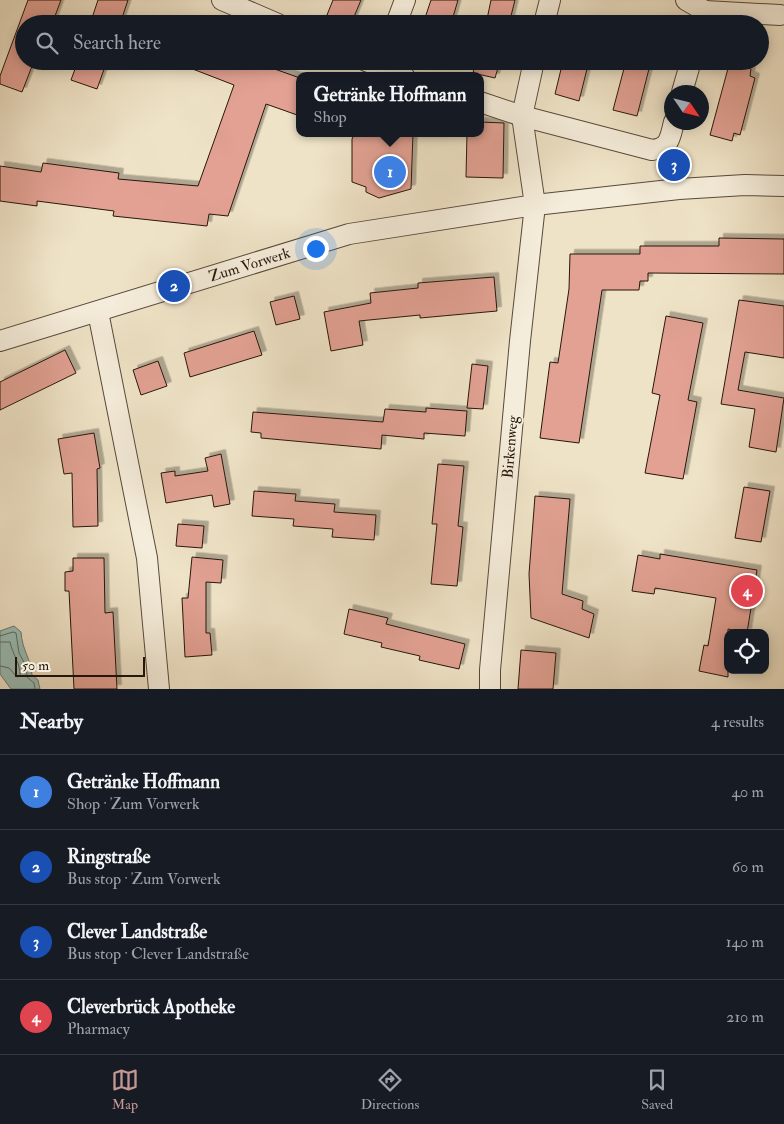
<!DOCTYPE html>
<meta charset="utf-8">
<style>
:root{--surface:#171b24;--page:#242831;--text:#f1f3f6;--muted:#9ea1a6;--line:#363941;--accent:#c59692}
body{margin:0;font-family:"IM FELL Double Pica",serif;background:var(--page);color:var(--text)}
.controls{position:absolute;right:15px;bottom:15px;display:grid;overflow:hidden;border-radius:10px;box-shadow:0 2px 12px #0003}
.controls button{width:45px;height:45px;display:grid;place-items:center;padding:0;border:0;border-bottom:1px solid var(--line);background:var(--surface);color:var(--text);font:25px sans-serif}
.compass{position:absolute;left:664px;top:85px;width:45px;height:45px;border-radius:50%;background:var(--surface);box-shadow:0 2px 12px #0003;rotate:125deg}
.scale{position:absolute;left:15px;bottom:12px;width:130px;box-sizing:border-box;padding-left:5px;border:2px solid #26170c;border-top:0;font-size:14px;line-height:18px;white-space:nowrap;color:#26170c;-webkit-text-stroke:4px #f5eddb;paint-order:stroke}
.you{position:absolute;left:315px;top:248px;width:18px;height:18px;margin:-12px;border:4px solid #fff;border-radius:50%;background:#1a73e8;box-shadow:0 0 0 8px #1a73e833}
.badge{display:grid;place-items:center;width:32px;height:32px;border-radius:50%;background:var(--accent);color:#fff;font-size:16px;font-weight:700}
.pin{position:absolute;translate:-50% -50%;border:2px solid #fff;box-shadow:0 1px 5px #0006}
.popup{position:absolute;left:296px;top:72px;width:188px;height:65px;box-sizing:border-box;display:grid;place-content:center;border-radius:10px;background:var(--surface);filter:drop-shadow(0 1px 4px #0005);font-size:16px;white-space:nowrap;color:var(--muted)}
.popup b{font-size:19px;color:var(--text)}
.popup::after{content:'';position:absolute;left:50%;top:100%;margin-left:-10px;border:10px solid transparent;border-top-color:var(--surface)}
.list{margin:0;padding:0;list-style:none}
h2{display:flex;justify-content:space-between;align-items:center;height:65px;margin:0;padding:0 20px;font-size:21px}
h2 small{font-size:16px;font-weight:400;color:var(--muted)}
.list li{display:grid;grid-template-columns:32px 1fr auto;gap:15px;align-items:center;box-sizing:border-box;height:75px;padding:0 20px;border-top:1px solid var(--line)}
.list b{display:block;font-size:19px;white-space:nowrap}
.list p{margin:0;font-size:16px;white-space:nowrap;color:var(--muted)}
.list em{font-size:16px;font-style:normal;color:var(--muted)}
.icon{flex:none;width:28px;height:28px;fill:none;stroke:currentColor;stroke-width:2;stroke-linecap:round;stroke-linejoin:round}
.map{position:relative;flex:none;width:784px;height:689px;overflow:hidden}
.search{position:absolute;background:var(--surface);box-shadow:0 2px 12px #0003;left:15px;right:15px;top:15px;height:55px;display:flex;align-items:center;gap:12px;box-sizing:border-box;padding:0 18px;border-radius:28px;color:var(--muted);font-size:19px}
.sheet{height:365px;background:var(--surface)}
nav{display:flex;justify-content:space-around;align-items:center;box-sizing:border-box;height:70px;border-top:1px solid var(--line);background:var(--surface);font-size:14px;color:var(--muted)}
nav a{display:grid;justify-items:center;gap:2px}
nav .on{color:var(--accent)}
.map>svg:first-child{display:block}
.water{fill:#9abeb6;stroke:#6c7b72}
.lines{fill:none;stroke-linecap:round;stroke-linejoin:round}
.shore{stroke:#606a61;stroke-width:1}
.building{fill:#e2a193;stroke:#26170c;filter:url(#shadow)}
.minor-casing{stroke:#584a3b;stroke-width:22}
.minor{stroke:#f5eddb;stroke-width:20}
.labels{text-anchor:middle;stroke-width:4;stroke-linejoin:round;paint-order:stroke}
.street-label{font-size:15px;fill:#26170c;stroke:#f5eddb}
</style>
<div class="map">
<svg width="784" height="689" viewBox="0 0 784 689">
<defs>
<filter id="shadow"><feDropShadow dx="4.5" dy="-4.5" stdDeviation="0" flood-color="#0004"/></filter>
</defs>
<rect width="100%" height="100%" fill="#efe3c7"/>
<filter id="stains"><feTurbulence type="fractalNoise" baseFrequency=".004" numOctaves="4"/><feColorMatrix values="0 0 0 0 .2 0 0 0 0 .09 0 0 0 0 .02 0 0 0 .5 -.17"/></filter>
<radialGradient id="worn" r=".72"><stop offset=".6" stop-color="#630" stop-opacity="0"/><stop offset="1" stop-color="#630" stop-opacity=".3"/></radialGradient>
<!-- water -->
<path class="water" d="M14,626L21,632C22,650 31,659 32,675L38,680L40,689H11L0,674V631Z"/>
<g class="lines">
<!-- shore -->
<g class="shore">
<path d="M0,636L13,632L16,633L19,653L26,666L27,677L34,683L35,689"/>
<path d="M0,642H10C12,653 21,665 20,676L17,677L9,668L0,666"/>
</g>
</g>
<!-- building -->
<g class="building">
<path d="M28,0H61L52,24H24V61H34L22,92L0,84V76Z"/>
<path d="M98,0H128L120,24H90Z"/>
<path d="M333,0H361L351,24L327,15Z"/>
<path d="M431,0H458L451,24H423Z"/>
<path d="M491,0H515L509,24H486Z"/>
<path d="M78,61H107L97,89L71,80Z"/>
<path d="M172,61H252L300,78V116L266,104L228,216L209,214L207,226L113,216L114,211L37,201V206L0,201V166L41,172L43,163L119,173L118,179L198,186L234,85Z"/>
<path d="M476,61H500L495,78L473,73Z"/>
<path d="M563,61H589L579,101L555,94Z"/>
<path d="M626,61H651L637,116L613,110Z"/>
<path d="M730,61H749L747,68L751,69L750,76L755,78L740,135L734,133L732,141L710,135Z"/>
<path d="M480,122L504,123L503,178L466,177L467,133H480Z"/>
<path d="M355,133H413L411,189L379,198L366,192V187L352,182V139Z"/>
<path d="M719,238L784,239V274L648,273V281H640L639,290H602L579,443L540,438L550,362L558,363L569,289L570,254H640V246H719Z"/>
<path d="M494,277L497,311L420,318V315L359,321L363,345L331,351L324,312L371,303L370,293L418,288V283Z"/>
<path d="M294,296L300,319L276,325L270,302Z"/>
<path d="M739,300L784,306V358L745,352L738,390L784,398L776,452L749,447L755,409L721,404Z"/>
<path d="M666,316L703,323L688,400L697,402L683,479L645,473L660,395L652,393Z"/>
<path d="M254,331L262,355L190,377L184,353Z"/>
<path d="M65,350L76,373L0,410V382Z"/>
<path d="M158,361L167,386L141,395L133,370Z"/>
<path d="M472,364L488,366L483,409L467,408Z"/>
<path d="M426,408L467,411L465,436L424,433V439L382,435L381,449L261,438V433L251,432L253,412L383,422L385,409L426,412Z"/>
<path d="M94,433L100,468L97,469L98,526L73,527L72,473L64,474L58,439Z"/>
<path d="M221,454L230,504L214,507L212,495L166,503L161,473L175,471V476L208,471L205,458Z"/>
<path d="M438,464L464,466L458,526L463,527L457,586L431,584L437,524H432Z"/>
<path d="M744,487L770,491L761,542L735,538Z"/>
<path d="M254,491L296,494L295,501L335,504L334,512L376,515L374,540L332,537L333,529L293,526L294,519L252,516Z"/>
<path d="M535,496L570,499L562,594L583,601L582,609L594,614L589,638L531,618L529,574Z"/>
<path d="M178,524L204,526L202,548L176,546Z"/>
<path d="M660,554L757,570L747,633L728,629V677L699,671L704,645L708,646L716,598L655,588L654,594L632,591L638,555L660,559Z"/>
<path d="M192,557L223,560L221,583L206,582V633H210L212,655L185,657L182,598H188Z"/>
<path d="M73,558H104L105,613L113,612L117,689H74L69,591H65V572L73,571Z"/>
<path d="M349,609L388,618L386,624L465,644L459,669L419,660L420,656L381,647L382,643L344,634Z"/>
<path d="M521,650L556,653L553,689H518Z"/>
</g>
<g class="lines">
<defs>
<g id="minor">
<path d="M222,0L278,24"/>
<path d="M686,0L705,11"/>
<path d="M396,24L405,0"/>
<path d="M544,24L550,0"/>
<path d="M701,24L705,11L780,15"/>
<path d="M366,61L404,76"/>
<path d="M534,61L522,116L652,150C670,148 670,138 674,122"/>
<path d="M682,92L691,61"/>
<path d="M480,102L522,116L535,205L520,341L490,670V689"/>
<path d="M98,312L147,558L159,689"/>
<path id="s1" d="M0,341L349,234L535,205L679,189L745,185L784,186"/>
</g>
</defs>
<!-- minor casing -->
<use href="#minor" class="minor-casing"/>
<!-- minor -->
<use href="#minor" class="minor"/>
</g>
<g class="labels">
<!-- street labels -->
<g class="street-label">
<text dy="5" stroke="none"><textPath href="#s1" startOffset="261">Zum Vorwerk</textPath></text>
<text transform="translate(510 447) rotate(-85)" y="5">Birkenweg</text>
</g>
</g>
<rect width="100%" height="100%" filter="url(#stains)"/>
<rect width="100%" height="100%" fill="url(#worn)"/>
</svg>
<div class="controls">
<button><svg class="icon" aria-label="locate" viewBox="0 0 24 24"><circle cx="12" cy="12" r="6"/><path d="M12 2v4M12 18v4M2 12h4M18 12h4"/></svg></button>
</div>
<svg class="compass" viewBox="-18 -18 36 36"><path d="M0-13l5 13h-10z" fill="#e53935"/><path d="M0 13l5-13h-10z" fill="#9ea1a6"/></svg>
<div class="scale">50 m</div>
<div class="you"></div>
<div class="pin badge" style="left:390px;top:172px;background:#3f7fe0">1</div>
<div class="popup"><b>Getränke Hoffmann</b>Shop</div>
<div class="pin badge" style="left:174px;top:286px;background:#1a4fb4">2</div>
<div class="pin badge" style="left:674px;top:165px;background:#1a4fb4">3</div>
<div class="pin badge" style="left:747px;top:591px;background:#e0444e">4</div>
<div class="search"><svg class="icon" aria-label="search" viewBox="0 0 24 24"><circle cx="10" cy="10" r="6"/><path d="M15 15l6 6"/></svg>Search here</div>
</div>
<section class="sheet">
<h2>Nearby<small>4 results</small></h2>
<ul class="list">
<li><span class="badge" style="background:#3f7fe0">1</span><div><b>Getränke Hoffmann</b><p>Shop · Zum Vorwerk</p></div><em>40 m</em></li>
<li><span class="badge" style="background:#1a4fb4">2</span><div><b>Ringstraße</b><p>Bus stop · Zum Vorwerk</p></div><em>60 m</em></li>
<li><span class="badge" style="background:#1a4fb4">3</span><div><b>Clever Landstraße</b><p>Bus stop · Clever Landstraße</p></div><em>140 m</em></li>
<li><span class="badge" style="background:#e0444e">4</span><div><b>Cleverbrück Apotheke</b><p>Pharmacy</p></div><em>210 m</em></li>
</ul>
</section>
<nav>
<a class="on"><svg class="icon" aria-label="map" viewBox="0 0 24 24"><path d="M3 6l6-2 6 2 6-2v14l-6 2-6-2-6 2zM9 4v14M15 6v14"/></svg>Map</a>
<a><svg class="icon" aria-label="directions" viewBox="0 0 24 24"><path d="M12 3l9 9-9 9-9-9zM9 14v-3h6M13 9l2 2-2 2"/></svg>Directions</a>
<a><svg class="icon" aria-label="saved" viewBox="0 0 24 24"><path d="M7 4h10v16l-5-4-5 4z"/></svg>Saved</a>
</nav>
